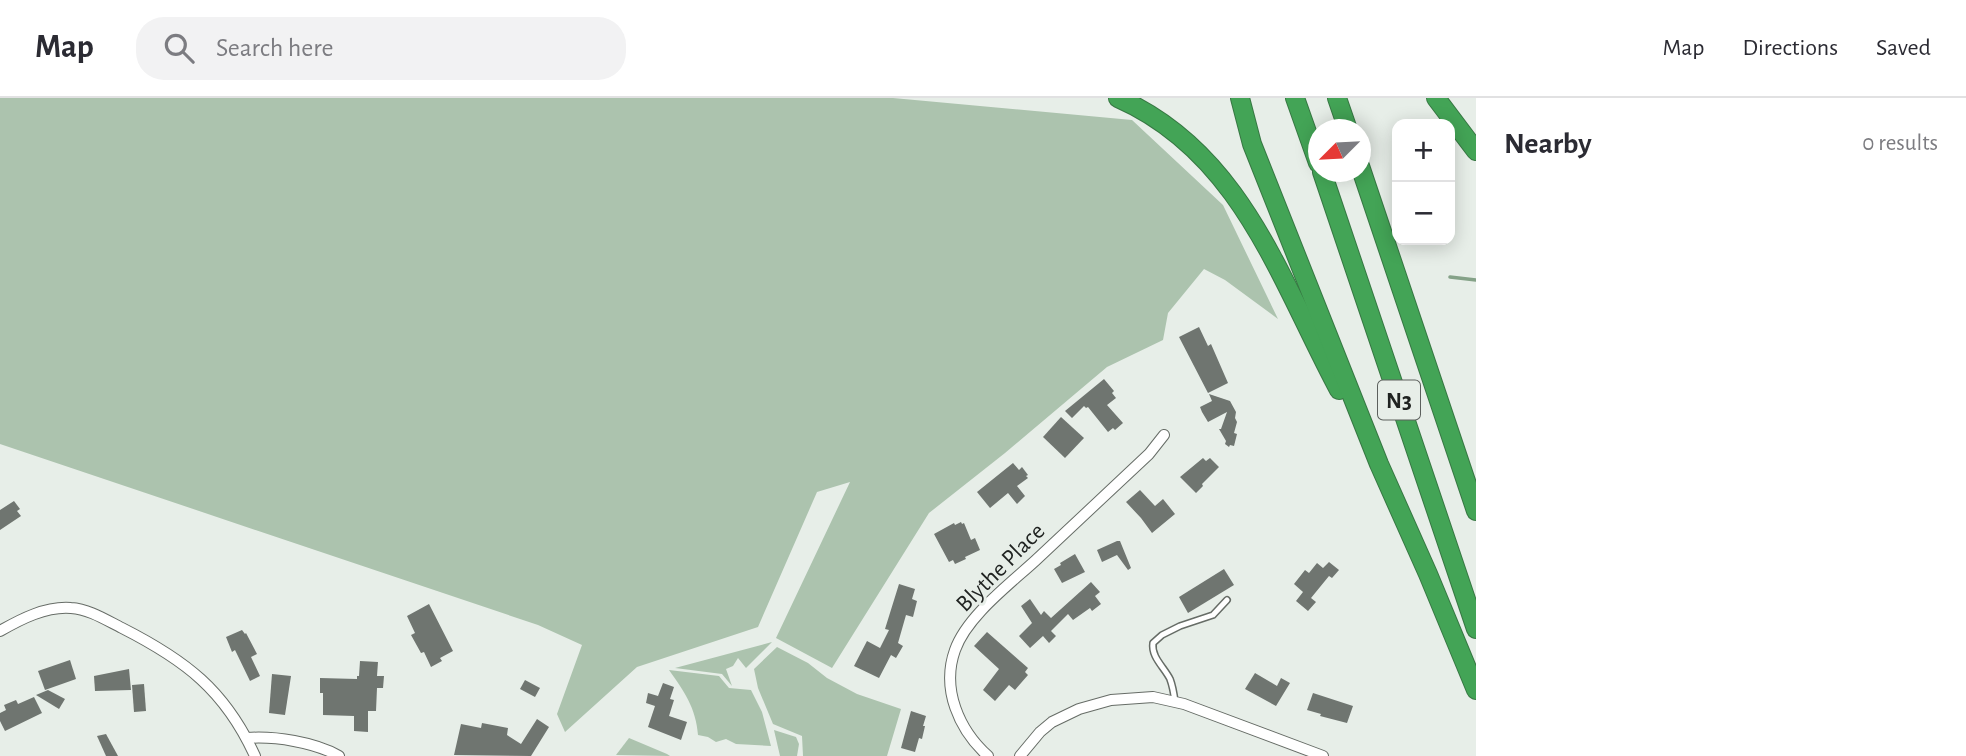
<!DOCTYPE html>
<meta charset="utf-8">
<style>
:root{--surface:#fff;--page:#f2f2f3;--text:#2b2b33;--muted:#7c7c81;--line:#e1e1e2}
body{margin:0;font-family:"Alegreya Sans",sans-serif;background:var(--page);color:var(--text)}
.controls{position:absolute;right:21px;top:21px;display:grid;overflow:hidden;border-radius:14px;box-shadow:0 4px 18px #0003}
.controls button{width:63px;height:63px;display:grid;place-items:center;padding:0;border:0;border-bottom:2px solid var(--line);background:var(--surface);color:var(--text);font:35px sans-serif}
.compass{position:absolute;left:1308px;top:21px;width:63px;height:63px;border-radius:50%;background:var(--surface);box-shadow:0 4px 18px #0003;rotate:246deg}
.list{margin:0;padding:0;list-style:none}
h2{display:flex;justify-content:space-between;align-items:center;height:91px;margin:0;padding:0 28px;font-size:30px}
h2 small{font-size:23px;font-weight:400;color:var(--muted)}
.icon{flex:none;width:38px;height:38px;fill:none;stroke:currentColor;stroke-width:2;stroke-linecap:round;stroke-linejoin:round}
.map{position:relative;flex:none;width:1476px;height:658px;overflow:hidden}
header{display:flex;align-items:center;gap:42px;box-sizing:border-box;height:98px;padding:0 35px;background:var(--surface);border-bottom:2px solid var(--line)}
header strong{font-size:33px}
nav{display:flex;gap:38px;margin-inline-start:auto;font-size:24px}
.search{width:490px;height:63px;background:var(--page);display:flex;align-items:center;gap:18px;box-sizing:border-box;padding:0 24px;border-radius:28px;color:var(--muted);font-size:26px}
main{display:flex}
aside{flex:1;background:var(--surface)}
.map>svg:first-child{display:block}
.green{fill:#acc3ae}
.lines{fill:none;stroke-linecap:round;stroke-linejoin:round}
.stream{stroke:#85a288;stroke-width:3.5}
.building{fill:#6f7570}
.lane-casing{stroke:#666c66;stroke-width:8}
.street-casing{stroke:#666c66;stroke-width:12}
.highway-casing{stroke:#377743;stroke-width:20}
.lane{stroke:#fff;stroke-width:5}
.street{stroke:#fff;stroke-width:10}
.highway{stroke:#43a456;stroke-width:18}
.labels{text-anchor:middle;stroke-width:6;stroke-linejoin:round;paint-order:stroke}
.shield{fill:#e7eee8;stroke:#5c605d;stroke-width:2}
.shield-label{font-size:23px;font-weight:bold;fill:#202321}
.street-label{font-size:24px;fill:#202321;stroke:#e7eee8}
</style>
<header>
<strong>Map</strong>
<div class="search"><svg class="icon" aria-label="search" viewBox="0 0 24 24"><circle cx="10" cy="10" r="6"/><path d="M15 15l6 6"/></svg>Search here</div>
<nav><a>Map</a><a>Directions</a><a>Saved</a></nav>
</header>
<main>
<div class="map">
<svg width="1476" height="658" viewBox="0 0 1476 658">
<rect width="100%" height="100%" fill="#e7eee8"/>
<!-- green -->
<g class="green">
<path d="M0,0H893L1132,22L1223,107L1278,221L1225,182L1204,171L1168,215L1163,242L1107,269L1005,355L929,415L832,570L776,540L850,384L817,394L758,529L637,569L565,634L557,616L582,547L538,527L0,346Z"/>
<path d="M772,544L746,570L738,560L733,568L726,571L732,588L722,576L675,570Z"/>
<path d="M777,549L808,565L827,580L857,596L901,611L887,658H803L802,638L773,626L758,590L754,571Z"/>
<path d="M669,572L719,578L729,590L751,592L762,614L771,648L736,646L726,641L716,644L708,639L698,637C696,610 684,593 669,572Z"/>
<path d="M774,632L796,639L799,646L797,658H780Z"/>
<path d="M629,640L667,656L670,658L616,657Z"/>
</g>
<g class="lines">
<!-- stream -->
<path class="stream" d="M1450,179L1476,182"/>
</g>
<!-- building -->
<g class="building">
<path d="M1199,229L1208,248L1211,246L1228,285L1208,295L1179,239Z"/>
<path d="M1104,281L1114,293L1112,295L1116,300L1107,307L1123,325L1115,332L1113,330L1108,334L1088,309L1086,310L1084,308L1072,320L1065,313Z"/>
<path d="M1209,296L1230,303L1236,314L1235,320L1237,324L1234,335L1237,336L1234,348L1230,347L1229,349L1225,346L1226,343L1219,331H1221L1227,314L1208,324L1202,314L1200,309L1212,303Z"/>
<path d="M1061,319L1084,340L1065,360L1043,339Z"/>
<path d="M1203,360L1206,363L1210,360L1219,369L1202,386L1203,388L1196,395L1180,379Z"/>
<path d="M1013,365L1019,372L1022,369L1028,377L1026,378L1028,380L1017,388L1025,398L1017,406L1008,395L990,410L977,394Z"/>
<path d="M1140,392L1155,408L1163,401L1175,416L1152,435L1141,420L1126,404Z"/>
<path d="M14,403L20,411L17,413L21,418L0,432V412Z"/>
<path d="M961,424L962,426L964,425L971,442L975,440L980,452L965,459L966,461L955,466L953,462L949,464L934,436L954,425L955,427Z"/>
<path d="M1117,443H1120L1131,470L1128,472L1117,457L1102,464L1097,452Z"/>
<path d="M1075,456L1085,474L1062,485L1054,471L1061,467L1060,465Z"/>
<path d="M1329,464L1339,472L1332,480L1329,478L1311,500L1316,504L1308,513L1296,503L1303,494L1294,486L1305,472L1309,475L1317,465L1323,470Z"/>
<path d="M1224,471L1234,487L1188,515L1179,499Z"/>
<path d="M1091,484L1100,494L1095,498L1101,506L1092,513L1090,510L1073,522L1068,516L1051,533L1056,538L1049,545L1043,538L1030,550L1019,538L1032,525L1021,508L1030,501L1041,517L1044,513L1051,520Z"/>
<path d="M899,486L915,491L912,501L917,503L913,519L906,517L898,545L903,548L896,560L891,557L879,580L854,568L867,543L880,550L889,532L885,531Z"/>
<path d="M429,506L453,553L440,560L442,563L431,569L424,554L421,555L411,537L415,535L407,518Z"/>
<path d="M242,532L245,536L246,535L257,556L251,559L260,578L250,583L235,552L232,554L226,539Z"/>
<path d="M987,534L1028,570L1025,574L1028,577L1015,592L1009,587L995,603L983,592L999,571L974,548Z"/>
<path d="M70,562L76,581L45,592L38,573Z"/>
<path d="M360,563L378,564L377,578H384L383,590H377L376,613H368V634L354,633V618L323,617V595H320V580L357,581V578H359Z"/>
<path d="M129,571L131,592L95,593L94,578Z"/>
<path d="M1255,575L1277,588L1281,580L1290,585L1276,608L1245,591Z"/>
<path d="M272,576L291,578L285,617L269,615Z"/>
<path d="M525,582L540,590L535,599L520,591Z"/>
<path d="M663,585L674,589L670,601L674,602L669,618L687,624L681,642L648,629L655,608L646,605L648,595L658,598Z"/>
<path d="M144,586L146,613L134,614L132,587Z"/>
<path d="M48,592L65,601L59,611L36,597Z"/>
<path d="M1313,595L1353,608L1347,625L1320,618L1321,616L1307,612Z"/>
<path d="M34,599L42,615L5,633L0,623V615L6,612L4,607L16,602L18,606Z"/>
<path d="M911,613L926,618L923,628H925L922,641L919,640L915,654L901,650Z"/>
<path d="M537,621L549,629L531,658L454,657L461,626L481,630L482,625L508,630L507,637L521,646Z"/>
<path d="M106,636L118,658H106L97,638Z"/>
</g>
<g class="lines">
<defs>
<path id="lane" d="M1175,604C1174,596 1173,589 1170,581C1164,569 1151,559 1153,545L1162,537L1180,528L1213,517L1227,502"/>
<g id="street">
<path d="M0,533C21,521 46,508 71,510C89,511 106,522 122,530C185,562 225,592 255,658"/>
<path d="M247,640C275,638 314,644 339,658"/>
<path d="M988,658C959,632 941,591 955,552C967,518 1010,486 1036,462C1074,426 1112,391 1149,356L1164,337"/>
<path d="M1020,658L1040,634L1052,624L1079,611L1111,602L1153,599L1184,606L1323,658"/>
</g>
<g id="highway">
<path d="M1118,0C1241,54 1280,182 1339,292"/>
<path d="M1240,0L1252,46L1379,366L1428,476L1476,592"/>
<path d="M1295,0L1318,65"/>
<path d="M1337,0L1348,32"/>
<path d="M1436,0L1476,53"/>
<path d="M1360,68L1476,413"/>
<path d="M1322,74L1476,531"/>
</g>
</defs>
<!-- lane casing -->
<use href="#lane" class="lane-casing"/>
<!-- street casing -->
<use href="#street" class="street-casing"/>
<!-- highway casing -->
<use href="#highway" class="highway-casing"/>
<!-- lane -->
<use href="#lane" class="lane"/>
<!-- street -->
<use href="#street" class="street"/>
<!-- highway -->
<use href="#highway" class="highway"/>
</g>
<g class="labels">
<!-- shield labels -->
<rect class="shield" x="1378" y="282.5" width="42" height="39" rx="5"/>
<g class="shield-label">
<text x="1399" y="310">N3</text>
</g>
<!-- street labels -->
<g class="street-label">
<text transform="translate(1000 469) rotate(-45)" y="8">Blythe Place</text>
</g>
</g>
</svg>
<div class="controls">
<button>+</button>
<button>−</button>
</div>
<svg class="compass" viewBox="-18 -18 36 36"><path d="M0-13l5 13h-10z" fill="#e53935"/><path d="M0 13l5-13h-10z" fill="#7c7c81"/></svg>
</div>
<aside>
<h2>Nearby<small>0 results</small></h2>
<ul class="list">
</ul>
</aside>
</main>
